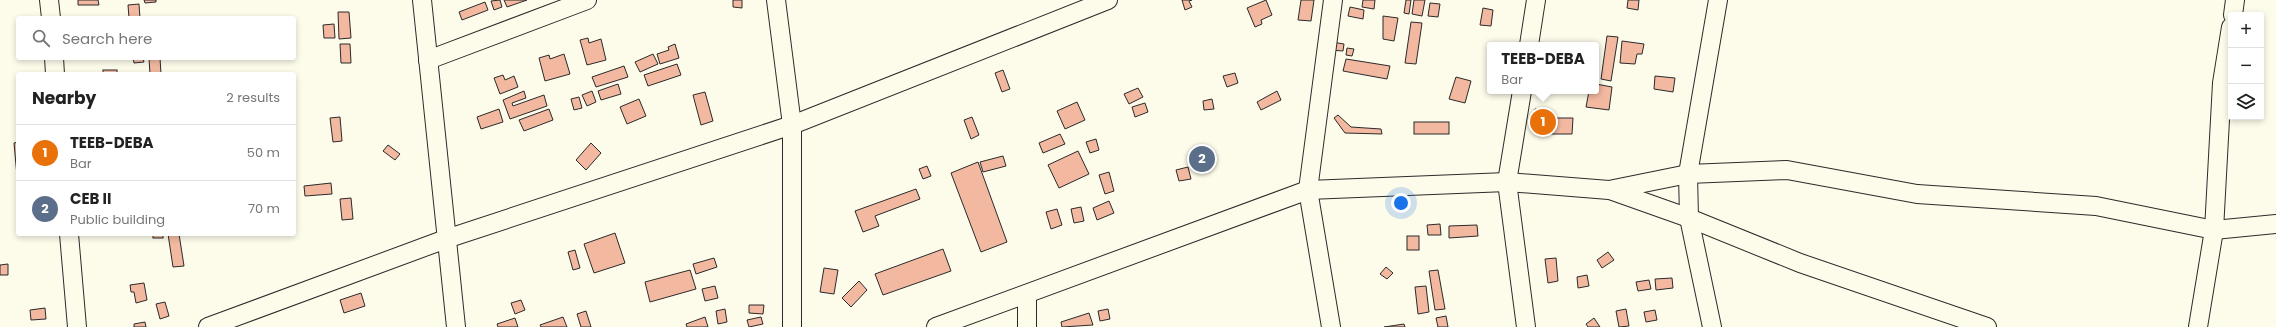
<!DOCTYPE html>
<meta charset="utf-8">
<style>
:root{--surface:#fff;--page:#f6f6f6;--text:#222;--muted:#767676;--line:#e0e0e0;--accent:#c62828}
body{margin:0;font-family:Poppins,sans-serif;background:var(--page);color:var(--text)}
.controls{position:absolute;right:12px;top:12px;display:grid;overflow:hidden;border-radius:4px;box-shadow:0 2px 6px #0003}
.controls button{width:36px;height:36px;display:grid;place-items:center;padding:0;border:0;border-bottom:1px solid var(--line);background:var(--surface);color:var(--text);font:20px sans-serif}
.you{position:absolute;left:1401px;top:203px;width:14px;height:14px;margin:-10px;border:3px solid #fff;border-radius:50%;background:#1a73e8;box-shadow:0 0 0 6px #1a73e833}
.badge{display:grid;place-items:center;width:26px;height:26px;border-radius:50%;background:var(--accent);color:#fff;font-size:13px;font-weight:700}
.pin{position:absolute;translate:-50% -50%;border:2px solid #fff;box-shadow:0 1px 4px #0006}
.popup{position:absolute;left:1487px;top:42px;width:112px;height:52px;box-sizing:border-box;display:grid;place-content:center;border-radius:4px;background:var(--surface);filter:drop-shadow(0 1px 3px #0005);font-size:13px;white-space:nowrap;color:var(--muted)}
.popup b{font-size:15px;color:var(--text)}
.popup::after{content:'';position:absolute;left:50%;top:100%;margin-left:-8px;border:8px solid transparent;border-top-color:var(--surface)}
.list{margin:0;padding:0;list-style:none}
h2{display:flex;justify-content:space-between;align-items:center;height:52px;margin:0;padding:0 16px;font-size:17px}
h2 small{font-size:13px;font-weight:400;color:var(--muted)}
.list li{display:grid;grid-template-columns:26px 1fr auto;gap:12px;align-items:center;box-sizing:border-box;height:56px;padding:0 16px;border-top:1px solid var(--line)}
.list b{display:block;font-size:15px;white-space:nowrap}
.list p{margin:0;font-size:13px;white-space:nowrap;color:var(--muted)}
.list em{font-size:13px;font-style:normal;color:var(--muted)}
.icon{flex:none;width:22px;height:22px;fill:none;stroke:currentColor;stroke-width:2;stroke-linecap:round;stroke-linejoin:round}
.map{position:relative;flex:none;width:2276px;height:327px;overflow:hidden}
.search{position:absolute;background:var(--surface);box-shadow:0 2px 6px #0003;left:16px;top:16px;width:280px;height:44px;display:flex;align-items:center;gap:10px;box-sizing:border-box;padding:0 14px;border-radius:4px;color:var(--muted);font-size:15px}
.panel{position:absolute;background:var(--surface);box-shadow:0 2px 6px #0003;left:16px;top:72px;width:280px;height:164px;border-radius:4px}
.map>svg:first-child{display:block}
.building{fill:#f2b8a0;stroke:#2b2b2b}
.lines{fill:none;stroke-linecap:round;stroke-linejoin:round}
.minor-casing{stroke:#2b2b2b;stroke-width:20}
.minor{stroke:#fdfbea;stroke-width:18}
</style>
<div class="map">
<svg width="2276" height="327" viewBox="0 0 2276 327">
<rect width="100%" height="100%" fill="#fdfbea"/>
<!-- building -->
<g class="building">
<path d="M78,0H98L99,5H78Z"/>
<path d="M144,0H156V2L145,3Z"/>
<path d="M500,0L502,7L494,10L491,1Z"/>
<path d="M504,0H527L507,7Z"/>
<path d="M733,0H742V8L733,7Z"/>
<path d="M1182,0H1192L1189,1L1192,7L1185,10Z"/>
<path d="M1266,0L1272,15L1261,20L1262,24L1255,27L1247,8Z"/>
<path d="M1301,0H1314L1311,21L1298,20Z"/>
<path d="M1363,0H1375L1374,9L1362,7Z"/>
<path d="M1406,0H1411L1409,14L1404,13Z"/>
<path d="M1414,0H1425L1422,16L1412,14Z"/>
<path d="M1628,0H1639L1638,10L1627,8Z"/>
<path d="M485,2L488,10L462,20L459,12Z"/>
<path d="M1430,3L1440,4L1438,17L1428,16Z"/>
<path d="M139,4L140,18H129L128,5Z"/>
<path d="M1350,7L1364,10L1363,19L1348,16Z"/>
<path d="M1483,8L1493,10L1491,26L1480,25Z"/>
<path d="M338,12H349L351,38L339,39Z"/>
<path d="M1383,16L1398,18L1394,41L1383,39Z"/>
<path d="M1411,22L1422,23L1416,64L1405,63Z"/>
<path d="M334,24L335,38H324L323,25Z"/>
<path d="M1607,36L1618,37L1611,81L1601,79Z"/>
<path d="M588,38L589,43L601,39L606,60L587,65L580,40Z"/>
<path d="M1622,41L1644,44L1642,54H1637L1635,64L1620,63Z"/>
<path d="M1332,42L1344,44L1343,51L1330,50Z"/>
<path d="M340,44H350L351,63H341Z"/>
<path d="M675,44L679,58L660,64L657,54L669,50L668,47Z"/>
<path d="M1347,48L1354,49L1352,56L1346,55Z"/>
<path d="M564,54L570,74L545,81L539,58L549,55L550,59Z"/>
<path d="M653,54L658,64L640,72L635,62Z"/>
<path d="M133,58H143L144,62L134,63Z"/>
<path d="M149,58H160L161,74H150Z"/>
<path d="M1346,59L1390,66L1387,79L1343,71Z"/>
<path d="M677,64L681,75L648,86L644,75Z"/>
<path d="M624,66L628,77L596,87L592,77Z"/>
<rect x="103" y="70" width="14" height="4"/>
<path d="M1003,70L1010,89L1002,92L995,73Z"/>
<path d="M1235,73L1238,83L1227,87L1223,76Z"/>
<path d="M503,75L505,80L514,76L518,87L500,94L494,78Z"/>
<path d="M1655,76L1675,78L1673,92L1654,89Z"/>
<path d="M1456,77L1471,81L1465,103L1449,99Z"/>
<path d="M618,84L621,94L601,100L598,91Z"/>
<path d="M1596,84L1612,87L1609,110L1586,107L1589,91H1596Z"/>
<path d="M1138,88L1143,97L1129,104L1124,94Z"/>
<path d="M524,91L526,98L512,103L513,106L544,95L547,106L510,119L503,100Z"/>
<path d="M592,91L596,102L587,106L582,95Z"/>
<path d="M1277,91L1281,100L1261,110L1257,102Z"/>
<path d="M705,92L713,121L701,125L693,95Z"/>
<path d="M579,97L582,108L574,110L571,99Z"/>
<path d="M639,99L646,116L627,124L620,107Z"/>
<path d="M1212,99L1214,109L1204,110L1203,101Z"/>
<path d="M1077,102L1085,120L1065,129L1057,111Z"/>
<path d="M1145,103L1148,112L1135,117L1132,107Z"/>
<path d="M499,109L503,122L481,129L477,117Z"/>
<path d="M549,109L553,120L524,131L519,120Z"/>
<path d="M1535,109L1549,111V118H1573L1572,134H1544L1533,119Z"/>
<path d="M1338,115L1351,127L1381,129L1382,134L1345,133L1334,118Z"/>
<path d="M340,117L342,141L333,142L330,118Z"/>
<path d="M972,117L979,135L971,139L964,120Z"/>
<rect x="1414" y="122" width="35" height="12"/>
<path d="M1060,134L1065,144L1043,153L1039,143Z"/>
<path d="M1096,139L1099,150L1090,153L1086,142Z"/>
<path d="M18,142V176H17L14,143Z"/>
<path d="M591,143L601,153L586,170L576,160Z"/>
<path d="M388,145L400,154L395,160L383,151Z"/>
<path d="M1078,151L1089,174L1059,188L1048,165Z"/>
<path d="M1003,156L1006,166L983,172L980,162Z"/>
<path d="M978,162L1007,242L981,252L951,173Z"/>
<path d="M927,166L931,176L923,179L919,169Z"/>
<path d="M1188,167L1191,179L1179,181L1176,170Z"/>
<path d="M1109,172L1114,191L1105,194L1099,175Z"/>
<path d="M331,183L332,194L305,196L304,186Z"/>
<path d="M916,189L920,199L875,216L879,226L863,232L855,211Z"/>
<path d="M351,198L353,219L342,220L340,199Z"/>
<path d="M1109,201L1114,213L1097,220L1093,208Z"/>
<path d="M1081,207L1084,221L1074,223L1071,209Z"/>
<path d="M1057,209L1062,225L1051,229L1046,212Z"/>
<path d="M1440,224L1441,235H1428L1427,225Z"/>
<path d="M1477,225L1478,236L1449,238V226Z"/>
<path d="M615,233L625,263L594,273L584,244Z"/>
<rect x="153" y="234" width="10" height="4"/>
<path d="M168,234H179L184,266L173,267Z"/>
<rect x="1407" y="236" width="12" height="14"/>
<path d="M943,249L951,271L883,295L875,274Z"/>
<path d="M575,250L580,268L573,270L568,252Z"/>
<path d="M1608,252L1614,260L1602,268L1597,260Z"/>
<path d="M714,258L717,267L696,274L693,264Z"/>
<path d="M1556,258L1558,281L1548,283L1545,259Z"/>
<path d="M8,264V275H0V265Z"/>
<path d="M1386,267L1393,273L1387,279L1380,274Z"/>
<path d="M824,268L838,270L834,294L820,292Z"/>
<path d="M690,270L696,289L650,302L645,282Z"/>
<path d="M1438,270L1445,309L1435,310L1429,271Z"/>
<path d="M1587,275L1589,286L1578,288L1577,277Z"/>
<path d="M1672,278L1673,288L1656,290L1655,279Z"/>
<path d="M1649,280L1651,289L1638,291L1636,282Z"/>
<path d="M859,281L867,290L851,307L842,298Z"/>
<path d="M144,283L147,300L136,303L134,292H131L130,285Z"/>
<path d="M715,286L718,298L705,301L702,289Z"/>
<path d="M1426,286L1429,312L1418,314L1415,287Z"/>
<path d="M361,293L365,306L344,313L340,300Z"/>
<path d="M521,300L525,310L515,314L511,303Z"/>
<path d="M165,302L169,316L160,319L156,304Z"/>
<path d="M749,305H764L763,314L749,313Z"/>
<path d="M45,308L46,319L31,320L30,310Z"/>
<path d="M725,309L727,322L718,324L716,311Z"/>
<path d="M1108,309L1110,319L1100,321L1098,311Z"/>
<path d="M1626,309L1629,326L1619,327L1616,311Z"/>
<path d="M1655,310L1657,320L1646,322L1644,312Z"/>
<path d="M586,311L591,327H581L577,314Z"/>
<path d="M1089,313L1093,325L1062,327L1061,322Z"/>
<path d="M1446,316L1448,327H1438L1436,318Z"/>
<path d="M563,317L567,327H541L540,325Z"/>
<path d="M705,317L708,327H687L686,324Z"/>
<path d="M761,317L763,324L749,327L747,320Z"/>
<path d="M515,318L518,327H498L497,324Z"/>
<path d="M1594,318L1600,327H1588L1586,324Z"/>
<path d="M145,322L146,327H134V324Z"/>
<path d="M1404,324L1405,327H1384Z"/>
</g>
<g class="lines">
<defs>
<g id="minor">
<path d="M49,0L51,18"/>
<path d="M422,0L456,327"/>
<path d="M776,0L792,125V327"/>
<path d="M2233,15L2235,0"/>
<path d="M1529,45L1536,0"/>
<path d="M54,58L55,74"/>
<path d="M428,60L587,0"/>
<path d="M1522,91L1507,182L1526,327"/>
<path d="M1610,190L1689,218L1800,263L1987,327"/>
<path d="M69,234L77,327"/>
<path d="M1027,294V327"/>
<path d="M208,327L446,239L792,125L1108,0"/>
<path d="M936,327L1308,190L1507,182L1609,190L1688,174L1787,170L1917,194L2096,206L2214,230L2276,224"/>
<path d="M1331,327L1308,190L1333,0"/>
<path d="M1712,327L1689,218L1688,174L1718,0"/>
<path d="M2198,327L2214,230L2222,83L2231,27"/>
</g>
</defs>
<!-- minor casing -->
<use href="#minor" class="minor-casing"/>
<!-- minor -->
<use href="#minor" class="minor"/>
</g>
</svg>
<div class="controls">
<button>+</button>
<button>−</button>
<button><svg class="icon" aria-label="layers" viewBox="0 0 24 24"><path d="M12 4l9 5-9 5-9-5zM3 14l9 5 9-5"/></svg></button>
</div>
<div class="you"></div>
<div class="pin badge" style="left:1543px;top:122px;background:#e8710a">1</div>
<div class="popup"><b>TEEB-DEBA</b>Bar</div>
<div class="pin badge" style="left:1202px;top:159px;background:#5c6f8a">2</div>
<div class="search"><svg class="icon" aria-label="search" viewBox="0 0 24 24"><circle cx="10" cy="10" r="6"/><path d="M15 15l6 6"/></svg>Search here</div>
<section class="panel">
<h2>Nearby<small>2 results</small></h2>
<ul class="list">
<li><span class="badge" style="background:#e8710a">1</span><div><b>TEEB-DEBA</b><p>Bar</p></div><em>50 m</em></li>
<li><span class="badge" style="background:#5c6f8a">2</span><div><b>CEB II</b><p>Public building</p></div><em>70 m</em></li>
</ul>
</section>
</div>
